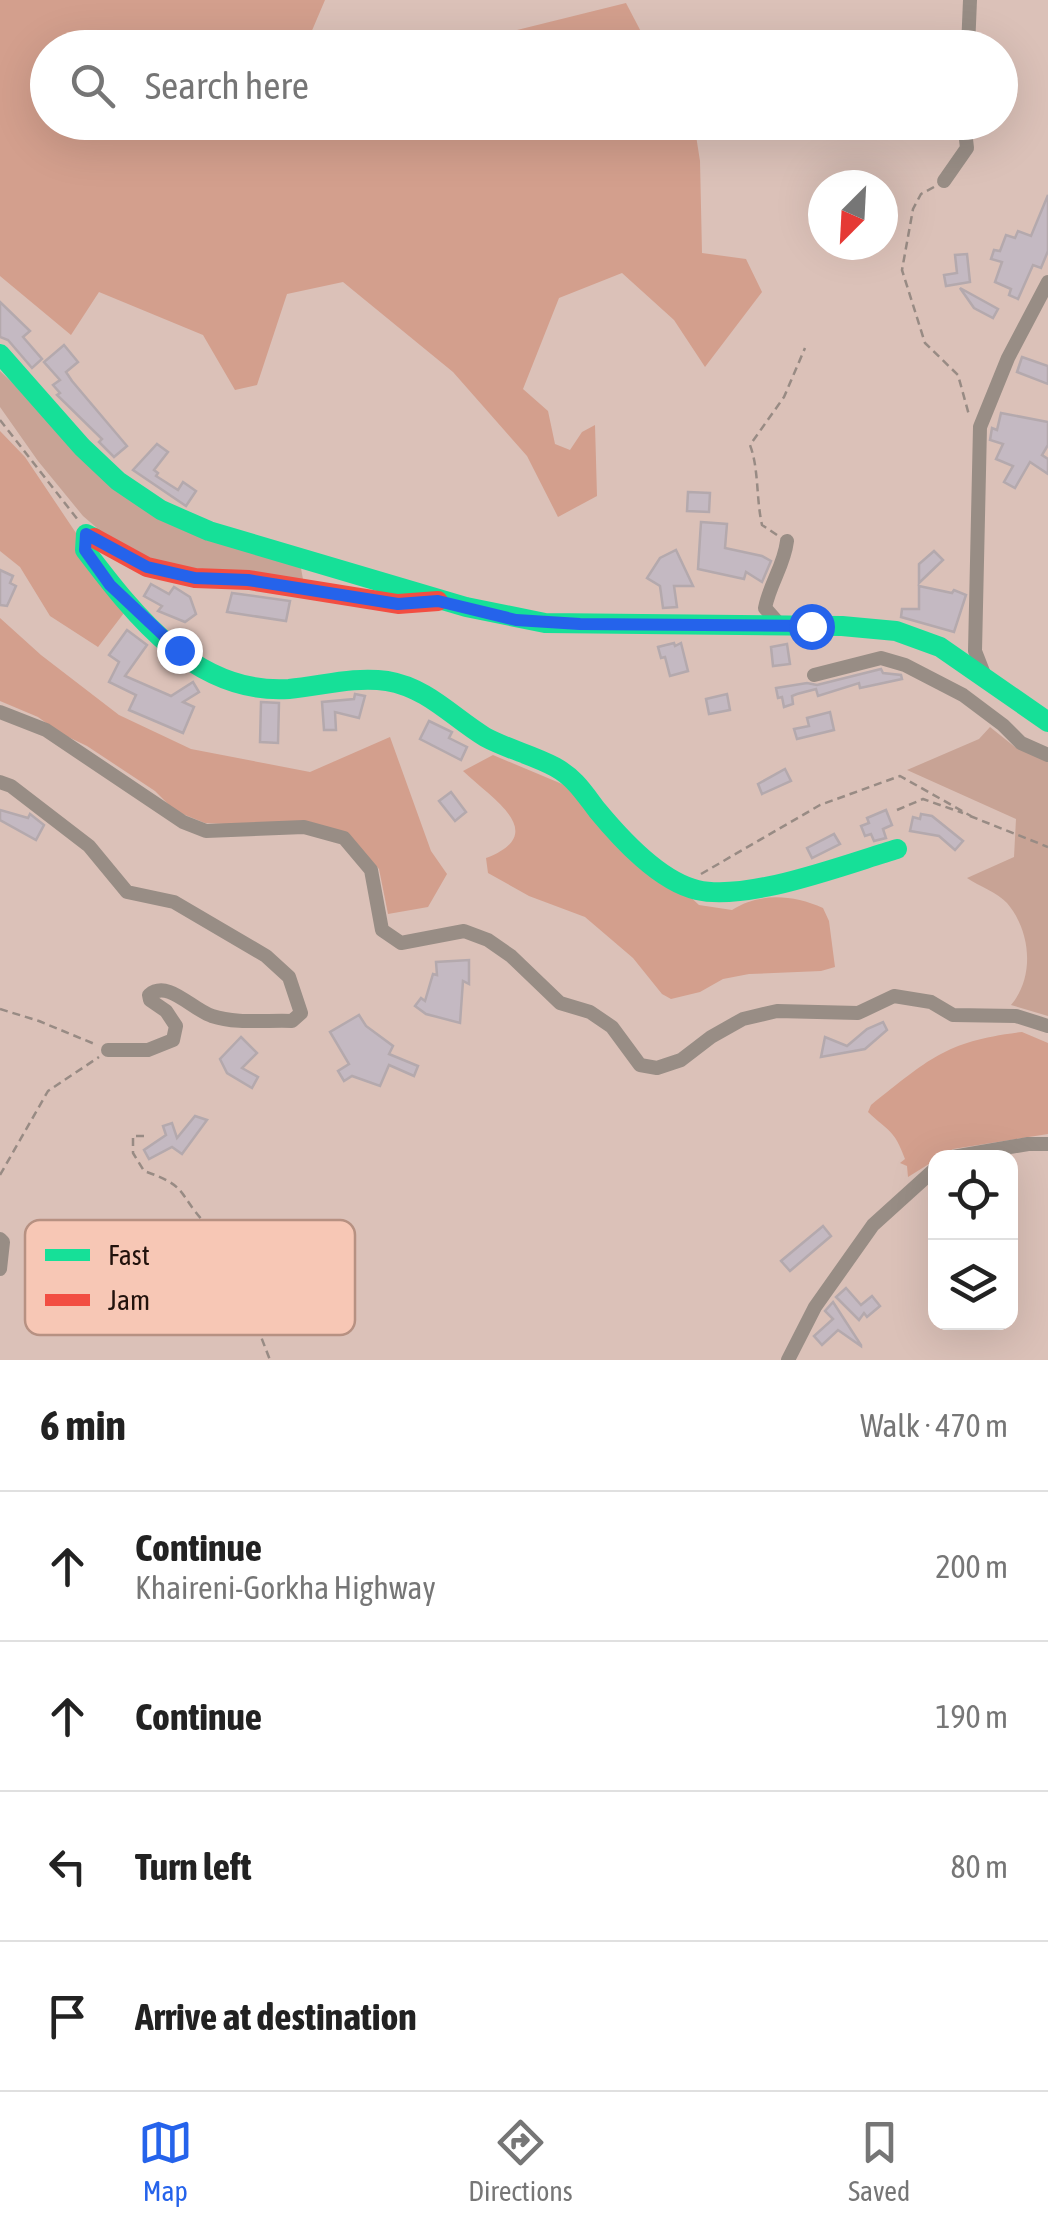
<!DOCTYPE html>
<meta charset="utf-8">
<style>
:root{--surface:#fff;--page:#f6f6f6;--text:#222;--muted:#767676;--line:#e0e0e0;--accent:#2563eb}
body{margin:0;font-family:"Asap Condensed",sans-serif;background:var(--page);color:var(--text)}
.controls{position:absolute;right:30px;bottom:30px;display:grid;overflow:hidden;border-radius:20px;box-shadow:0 10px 40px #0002}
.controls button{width:90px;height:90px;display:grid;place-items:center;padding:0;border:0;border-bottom:2px solid var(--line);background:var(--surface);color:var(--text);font:50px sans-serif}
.compass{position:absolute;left:808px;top:170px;width:90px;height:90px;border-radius:50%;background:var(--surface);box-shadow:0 10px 40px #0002;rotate:204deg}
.stop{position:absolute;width:30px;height:30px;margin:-22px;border:8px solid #2563eb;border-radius:50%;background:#fff}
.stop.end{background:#2563eb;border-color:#fff;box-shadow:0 2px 10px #0008}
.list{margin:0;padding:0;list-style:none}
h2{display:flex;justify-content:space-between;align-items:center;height:130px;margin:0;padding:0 40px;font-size:42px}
h2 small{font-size:32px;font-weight:400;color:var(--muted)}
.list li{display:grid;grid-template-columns:65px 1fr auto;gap:30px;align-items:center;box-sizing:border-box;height:150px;padding:0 40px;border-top:2px solid var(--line)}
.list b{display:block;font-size:38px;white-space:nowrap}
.list p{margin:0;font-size:32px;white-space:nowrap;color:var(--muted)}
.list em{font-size:32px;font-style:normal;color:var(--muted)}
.icon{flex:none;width:55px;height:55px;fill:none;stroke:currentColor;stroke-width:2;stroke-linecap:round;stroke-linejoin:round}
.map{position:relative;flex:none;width:1048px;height:1360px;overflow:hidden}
.search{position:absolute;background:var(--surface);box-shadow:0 10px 40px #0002;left:30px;right:30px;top:30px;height:110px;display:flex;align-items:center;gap:25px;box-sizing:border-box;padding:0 35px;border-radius:55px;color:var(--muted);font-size:38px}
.sheet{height:730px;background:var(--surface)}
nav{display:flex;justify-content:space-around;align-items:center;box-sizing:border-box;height:140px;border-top:2px solid var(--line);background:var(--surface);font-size:28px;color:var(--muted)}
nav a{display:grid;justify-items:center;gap:5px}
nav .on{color:var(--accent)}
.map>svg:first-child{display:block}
.green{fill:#c8a395}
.forest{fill:#d39f8d}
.building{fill:#c4b9c2;stroke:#b4a9ad;stroke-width:2.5}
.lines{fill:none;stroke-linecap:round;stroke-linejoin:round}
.path{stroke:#988b84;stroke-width:2.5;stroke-dasharray:8 5;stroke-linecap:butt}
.street{stroke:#988d85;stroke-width:14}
.fast{stroke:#16e098;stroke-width:20}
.jam{stroke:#f24e42;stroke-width:20}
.route{stroke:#2563eb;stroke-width:12}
.key{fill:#f7c7b5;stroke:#b79182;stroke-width:2.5}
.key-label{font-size:28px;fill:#22120c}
</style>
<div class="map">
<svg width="1048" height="1360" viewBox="0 0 1048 1360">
<rect width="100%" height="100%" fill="#dbc1b8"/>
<!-- green -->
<g class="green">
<path d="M0,371L139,503L299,557L304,585L196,574L145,562L104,534L83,516L38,461L0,407Z"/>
<path d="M990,727L1015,747L1048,761V1016L1011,1005C1035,977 1031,931 1007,903C998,893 979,886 967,878L1014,857L1016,819L907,770L979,739Z"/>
</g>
<!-- forest -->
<g class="forest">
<path d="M0,0H325L305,47L48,48V122L694,123L700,161L702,253L746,259L762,292L705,367L674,320L622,273L559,298L523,389L548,411L555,444L570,450L582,432L595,425L597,496L558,517L527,456L453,372L343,282L287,294L257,385L235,390L203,335L99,292L71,335L0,276Z"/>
<path d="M626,3L649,47H448Z"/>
<path d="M0,431L25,457L127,609L98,647L50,616L20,567L0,551Z"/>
<path d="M0,618L41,655L119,715L191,749L310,772L390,737L431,851L447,874L428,907L388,914L379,869L356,844L268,826L205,823L175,811L155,791L87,746L60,733L38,717L0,701Z"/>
<path d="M493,755L574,789L699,905L732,910C760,892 793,895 823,908L829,921L835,967L821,971L749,974L723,979L700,992L671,999L662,994L633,958L585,917L529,896L488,873L486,858C551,833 492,799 463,771Z"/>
<path d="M1022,1032L1048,1043V1134L953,1149L908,1177L907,1166L900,1163L905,1159C894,1129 889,1132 868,1112L871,1105C929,1059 946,1041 1022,1032Z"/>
</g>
<!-- building -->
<g class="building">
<path d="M1048,195V251L1041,268L1033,265L1018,299L1009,295L1011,289L995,282L1002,262L991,259L994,250L1000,251L1006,235L1015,238L1018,231L1031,236Z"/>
<path d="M967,254L970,282L946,286L944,275L957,273L955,255Z"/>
<path d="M960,288L998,309L993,318L974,308Z"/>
<path d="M0,302L30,331L23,337L42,359L32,368L8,340L0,337Z"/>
<path d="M64,345L78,362L66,372L72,381L127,446L114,457L99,442L102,439L57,395L60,393L53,385L60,380L44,362Z"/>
<path d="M1022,357L1048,366V384L1017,372Z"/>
<path d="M1001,413L1048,422V445L1042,455L1048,459V474L1030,462L1015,488L1004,482L1013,466L996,459L1003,444L990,440L992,428L997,430Z"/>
<path d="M157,444L168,452L154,470L158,473L156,476L178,490L183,482L196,491L186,506L133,470Z"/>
<path d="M688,492L710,493L709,512L687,511Z"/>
<path d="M701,522L727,524L725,548L762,556L771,561L762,582L746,572L744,579L698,569Z"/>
<path d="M676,550L693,586H674L677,607L663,608L660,586L647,578L660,558Z"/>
<path d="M934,551L943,560L919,583V564Z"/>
<path d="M0,570L13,576L10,583L16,586L7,606L0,605Z"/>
<path d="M151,584L169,594L174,587L190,597L196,614L185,622L158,611L162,606L144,596Z"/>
<path d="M919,586L952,593L954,590L966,595L954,632L901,617L902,609H919Z"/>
<path d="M232,593L290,601L286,621L227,612Z"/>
<path d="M127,630L147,645L125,676L171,696L193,682L199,692L183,702L194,707L183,733L129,710L136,695L109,682L119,662L109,655Z"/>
<path d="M674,643L675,646L681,643L688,671L670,676L665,657L661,658L658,647Z"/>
<path d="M787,644L790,664L773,666L771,647Z"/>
<path d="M881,669L883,673L901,675L902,679L860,688L859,683L818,696L816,689L797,694L792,696L793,704L784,707L782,697L778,698L776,688L807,683L817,685Z"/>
<path d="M355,694L365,696L359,718L335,712L336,730H324L322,702L354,699Z"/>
<path d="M727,694L730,710L709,714L706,699Z"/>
<path d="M261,702L279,703L278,743L260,742Z"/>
<path d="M830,712L834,730L797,739L794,729L809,726L807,718Z"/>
<path d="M429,721L452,732L449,738L467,747L461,760L420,739Z"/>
<path d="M785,769L791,781L762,794L758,784Z"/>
<path d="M451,792L466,812L455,821L439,801Z"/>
<path d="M0,810L28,818L30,814L44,825L36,840L0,820Z"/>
<path d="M886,810L892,825L883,829L886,838L874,841L871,834L865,836L861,826L869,823L867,818Z"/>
<path d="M921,814L932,816L963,841L955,850L939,836L910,831L913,817L920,819Z"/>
<path d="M834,834L840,844L812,858L807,848Z"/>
<path d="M469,960V984L463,981L460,1023L426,1014L415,1006L421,998L425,1001L433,974L437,975L436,962Z"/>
<path d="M359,1015L366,1026L393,1046L389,1054L418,1066L414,1076L389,1065L380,1086L352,1076L344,1081L338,1071L349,1064L330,1032Z"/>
<path d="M883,1022L887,1030L865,1049L821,1057L825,1037L847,1046L867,1029Z"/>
<path d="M241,1037L257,1053L242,1068L258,1077L252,1088L227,1073L220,1059Z"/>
<path d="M195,1116L207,1120L182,1154L172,1147L149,1159L144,1150L166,1135L163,1126L172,1123L177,1138Z"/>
<path d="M823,1226L831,1236L790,1271L781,1261Z"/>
<path d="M846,1288L861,1305L872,1296L880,1306L867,1317L864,1313L859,1320L836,1297Z"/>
<path d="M833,1302L861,1345V1346L838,1330L822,1345L814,1336L833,1319L825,1311Z"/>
</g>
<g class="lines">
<!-- path -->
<g class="path">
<path d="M934,187L921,194L913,209L902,270L925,343L958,375L969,415"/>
<path d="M0,420L78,520"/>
<path d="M777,535L762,525C756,498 759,469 750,445L784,397L805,348"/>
<path d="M897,810L923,799L963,813"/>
<path d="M970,816L1048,847"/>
<path d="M701,874L820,805L900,776L971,816"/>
<path d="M0,1009L39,1021L97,1045"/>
<path d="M144,1136H133V1153L144,1171C188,1186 177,1192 204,1222C212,1231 229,1235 240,1239L248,1303L270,1360"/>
<path d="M0,1175L48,1091L99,1057"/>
</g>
<!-- street -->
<g class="street">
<path d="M968,48L970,0"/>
<path d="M944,181L967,148L964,122"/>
<path d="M780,625L765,608C770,583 784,566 787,541"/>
<path d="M984,674L975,651L980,427L1008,358L1048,282"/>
<path d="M814,675L881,658L905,665L963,695L1003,725L1021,743L1048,755"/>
<path d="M0,712L46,730L183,822L206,831L304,827L344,838L371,870L382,930L401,943L464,931L488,940L511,956L560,1003L590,1012L612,1027L640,1065L657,1068L681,1060L711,1037L743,1019L777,1011L858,1013L894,996L931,1002L953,1015L1016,1016L1048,1026"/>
<path d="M0,782L11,786L89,846L127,892L174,902L266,956L289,977L301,1013L292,1021C266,1020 236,1024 212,1016C191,1009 168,979 149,995L150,1000L166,1011L176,1026L173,1040L148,1050H108"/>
<path d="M947,1158L1028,1144H1048"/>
<path d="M0,1239L3,1242L0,1269"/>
<path d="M788,1360L815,1307L873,1225L936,1168"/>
</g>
<!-- fast -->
<g class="fast">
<path d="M0,354L82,447L118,481L161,510L209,531L466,607L545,623L842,626L896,631L940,647L1048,722"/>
<path d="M94,538L86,534L85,550C136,617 196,695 289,689C322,686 354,676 387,681C428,688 452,717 485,737C507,749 533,755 555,767C575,778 584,793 597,810C621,839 659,881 697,890C748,902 846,864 897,849"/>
</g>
<!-- jam -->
<path class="jam" d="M94,538L147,567L195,578L249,580L398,604L438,601"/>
</g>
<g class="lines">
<!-- route -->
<path class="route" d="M179,650L110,585L85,550L86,534L147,567L195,578L248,580L398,604L438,601L516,620L580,624L811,626"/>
</g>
<!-- legend -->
<rect x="25" y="1220" width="330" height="115" rx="15" class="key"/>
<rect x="45" y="1249" width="45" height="12" fill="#16e098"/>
<rect x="45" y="1294" width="45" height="12" fill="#f24e42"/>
<g class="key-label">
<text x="108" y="1265">Fast</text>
<text x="108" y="1310">Jam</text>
</g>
</svg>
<div class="controls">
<button><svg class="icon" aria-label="locate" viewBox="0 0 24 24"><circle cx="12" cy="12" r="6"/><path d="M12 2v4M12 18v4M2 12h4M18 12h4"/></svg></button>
<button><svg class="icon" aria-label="layers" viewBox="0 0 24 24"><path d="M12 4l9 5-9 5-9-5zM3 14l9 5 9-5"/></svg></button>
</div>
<svg class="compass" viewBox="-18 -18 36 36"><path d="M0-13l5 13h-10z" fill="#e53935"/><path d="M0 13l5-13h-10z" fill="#767676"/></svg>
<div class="stop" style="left:811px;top:626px"></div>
<div class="stop end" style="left:179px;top:650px"></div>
<div class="search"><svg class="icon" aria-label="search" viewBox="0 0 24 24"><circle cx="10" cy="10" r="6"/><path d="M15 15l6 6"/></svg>Search here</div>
</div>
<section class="sheet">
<h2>6 min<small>Walk · 470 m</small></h2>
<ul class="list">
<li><svg class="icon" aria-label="ahead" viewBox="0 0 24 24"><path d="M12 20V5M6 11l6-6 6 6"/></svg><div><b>Continue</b><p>Khaireni-Gorkha Highway</p></div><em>200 m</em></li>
<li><svg class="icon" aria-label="ahead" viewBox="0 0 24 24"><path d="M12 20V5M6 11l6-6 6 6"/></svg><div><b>Continue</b></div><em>190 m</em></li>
<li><svg class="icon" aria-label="left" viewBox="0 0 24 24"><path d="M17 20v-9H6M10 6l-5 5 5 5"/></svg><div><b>Turn left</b></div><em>80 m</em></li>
<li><svg class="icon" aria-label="arrive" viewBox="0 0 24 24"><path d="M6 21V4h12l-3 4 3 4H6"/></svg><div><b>Arrive at destination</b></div></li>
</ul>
</section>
<nav>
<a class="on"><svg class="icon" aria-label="map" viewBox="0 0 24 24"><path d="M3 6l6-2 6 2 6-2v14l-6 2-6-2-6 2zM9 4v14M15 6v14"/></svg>Map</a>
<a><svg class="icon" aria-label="directions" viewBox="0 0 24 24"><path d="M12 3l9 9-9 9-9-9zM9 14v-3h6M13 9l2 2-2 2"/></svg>Directions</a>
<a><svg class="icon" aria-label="saved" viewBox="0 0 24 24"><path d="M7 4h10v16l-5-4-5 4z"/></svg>Saved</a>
</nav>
